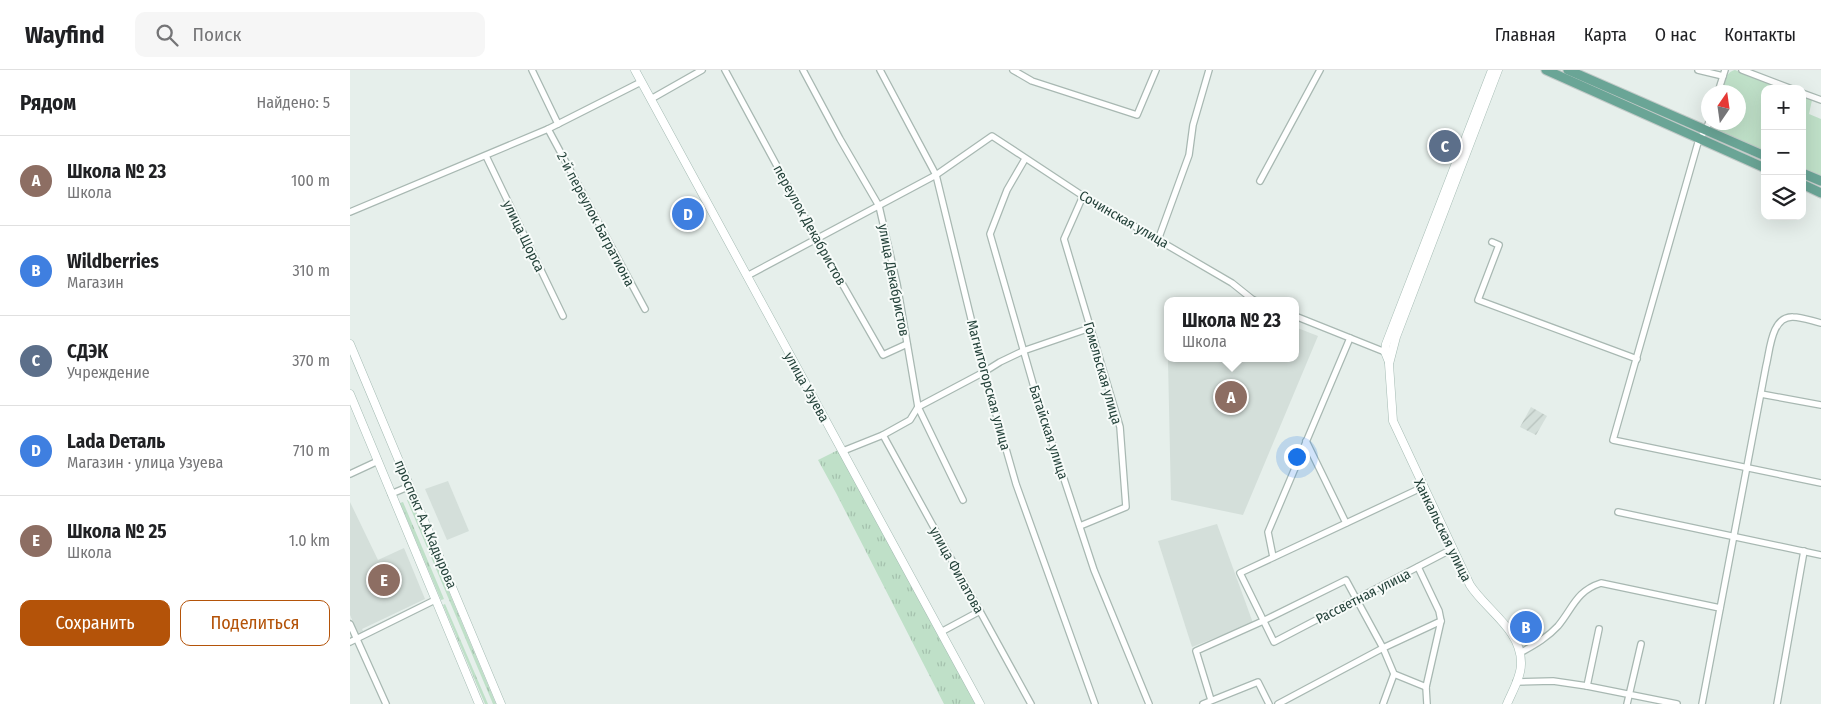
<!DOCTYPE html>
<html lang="ru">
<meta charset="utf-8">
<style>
:root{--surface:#fff;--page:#f6f6f6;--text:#202124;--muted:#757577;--line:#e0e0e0;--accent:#b45309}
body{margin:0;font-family:"Fira Sans Condensed",sans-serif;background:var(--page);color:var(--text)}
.controls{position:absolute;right:15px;top:15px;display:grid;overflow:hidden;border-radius:10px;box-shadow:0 5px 20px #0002}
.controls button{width:45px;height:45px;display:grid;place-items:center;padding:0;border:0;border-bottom:1px solid var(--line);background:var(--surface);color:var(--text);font:25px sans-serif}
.compass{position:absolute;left:1351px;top:15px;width:45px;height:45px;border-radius:50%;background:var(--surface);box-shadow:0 5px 20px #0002;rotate:13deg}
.you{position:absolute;left:946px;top:386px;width:18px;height:18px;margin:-12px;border:4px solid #fff;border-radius:50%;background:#1a73e8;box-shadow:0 0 0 8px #1a73e833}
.badge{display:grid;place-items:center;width:32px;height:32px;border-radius:50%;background:var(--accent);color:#fff;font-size:16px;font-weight:700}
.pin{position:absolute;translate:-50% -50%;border:2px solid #fff;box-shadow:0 1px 5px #0006}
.popup{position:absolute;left:814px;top:227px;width:135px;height:65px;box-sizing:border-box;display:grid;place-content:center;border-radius:10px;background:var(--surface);filter:drop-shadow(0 1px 4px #0005);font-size:16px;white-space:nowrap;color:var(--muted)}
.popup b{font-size:19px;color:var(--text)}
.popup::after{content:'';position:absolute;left:50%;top:100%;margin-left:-10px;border:10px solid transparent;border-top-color:var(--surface)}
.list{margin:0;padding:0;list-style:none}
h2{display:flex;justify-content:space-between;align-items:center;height:65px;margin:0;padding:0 20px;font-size:21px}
h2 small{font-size:16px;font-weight:400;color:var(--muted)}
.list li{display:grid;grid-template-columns:32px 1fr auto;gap:15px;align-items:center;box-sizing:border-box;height:90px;padding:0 20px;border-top:1px solid var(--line)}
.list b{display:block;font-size:19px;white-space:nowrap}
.list p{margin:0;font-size:16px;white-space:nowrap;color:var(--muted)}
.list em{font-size:16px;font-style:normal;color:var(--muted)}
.actions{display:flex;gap:10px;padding:15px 20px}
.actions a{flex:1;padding:11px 0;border:1px solid var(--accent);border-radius:10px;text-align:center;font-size:18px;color:var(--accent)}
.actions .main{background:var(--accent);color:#fff}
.icon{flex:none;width:28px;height:28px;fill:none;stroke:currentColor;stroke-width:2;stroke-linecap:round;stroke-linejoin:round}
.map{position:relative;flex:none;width:1471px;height:634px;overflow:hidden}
header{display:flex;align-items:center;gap:30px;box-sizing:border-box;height:70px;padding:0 25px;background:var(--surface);border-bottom:1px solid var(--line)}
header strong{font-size:24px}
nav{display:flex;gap:28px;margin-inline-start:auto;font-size:18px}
.search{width:350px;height:45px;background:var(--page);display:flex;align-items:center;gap:12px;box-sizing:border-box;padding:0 18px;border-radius:10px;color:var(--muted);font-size:19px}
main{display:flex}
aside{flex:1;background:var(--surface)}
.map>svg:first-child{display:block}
.built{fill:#d4dfda}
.industrial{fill:url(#industrial-furrows)}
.grass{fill:url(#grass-tufts)}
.park{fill:#bfe0c8}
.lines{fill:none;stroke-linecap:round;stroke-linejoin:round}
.street-casing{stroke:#a8b8b2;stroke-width:8}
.secondary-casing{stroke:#a4bbb3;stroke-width:9}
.primary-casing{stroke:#c2cac8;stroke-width:11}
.street{stroke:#fff;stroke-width:5.5}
.secondary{stroke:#fff;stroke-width:8}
.primary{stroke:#6aa596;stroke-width:9}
.labels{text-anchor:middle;stroke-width:4;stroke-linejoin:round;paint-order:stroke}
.street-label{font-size:14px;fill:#24423a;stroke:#f7fbf9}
</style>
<header>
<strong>Wayfind</strong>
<div class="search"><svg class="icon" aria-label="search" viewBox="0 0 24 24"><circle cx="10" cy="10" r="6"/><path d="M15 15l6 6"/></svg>Поиск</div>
<nav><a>Главная</a><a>Карта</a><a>О нас</a><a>Контакты</a></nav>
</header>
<main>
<aside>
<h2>Рядом<small>Найдено: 5</small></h2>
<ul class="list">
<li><span class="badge" style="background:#8d6e63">A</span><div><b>Школа № 23</b><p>Школа</p></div><em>100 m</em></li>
<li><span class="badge" style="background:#3f7fe0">B</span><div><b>Wildberries</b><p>Магазин</p></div><em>310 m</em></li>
<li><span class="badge" style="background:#5c6f8a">C</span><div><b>СДЭК</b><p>Учреждение</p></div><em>370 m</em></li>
<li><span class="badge" style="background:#3f7fe0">D</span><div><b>Lada Dеталь</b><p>Магазин · улица Узуева</p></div><em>710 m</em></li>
<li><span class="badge" style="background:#8d6e63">E</span><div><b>Школа № 25</b><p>Школа</p></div><em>1.0 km</em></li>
</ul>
<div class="actions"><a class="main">Сохранить</a><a>Поделиться</a></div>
</aside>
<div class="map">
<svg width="1471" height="634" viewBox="0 0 1471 634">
<defs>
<pattern id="industrial-furrows" width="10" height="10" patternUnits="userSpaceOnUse" patternTransform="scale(1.25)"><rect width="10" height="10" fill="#d4dfda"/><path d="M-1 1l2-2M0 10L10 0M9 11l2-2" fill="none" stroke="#b6c1bc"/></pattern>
<pattern id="grass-tufts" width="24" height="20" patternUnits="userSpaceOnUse" patternTransform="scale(1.25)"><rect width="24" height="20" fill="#bfe0c8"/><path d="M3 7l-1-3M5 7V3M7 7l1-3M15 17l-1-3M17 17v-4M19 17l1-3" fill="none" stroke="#a4c1ad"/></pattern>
</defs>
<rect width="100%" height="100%" fill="#e6efeb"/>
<!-- built -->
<g class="built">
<path d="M945,257L968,266L893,445L821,430L818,291L820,288H945Z"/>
<path d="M98,411L119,461L97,470L75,419Z"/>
<path d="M0,432L28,490L54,478L75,529L12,559L13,561L8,563L0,545Z"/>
<path d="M867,454L903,553L842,577L808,471Z"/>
</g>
<!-- industrial -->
<path class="industrial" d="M1181,337L1197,346L1186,365L1170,357Z"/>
<!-- grass -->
<g class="grass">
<path d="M488,380L627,634H594L486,423L468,390Z"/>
<path d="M60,429L146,634H143L57,430Z"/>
<path d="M53,432L94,529L91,530L50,433Z"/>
<path d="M95,534L138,634H135L93,535Z"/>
</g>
<!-- park -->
<g class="park">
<path d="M1385,0L1434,19H1415V83L1363,59L1362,53L1388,52V22H1371C1374,14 1375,2 1385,0Z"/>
<path d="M1452,26L1462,30L1459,44L1471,49V108L1452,100Z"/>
</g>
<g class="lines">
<defs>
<g id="street">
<path d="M182,0L208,54"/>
<path d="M375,0L466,168L533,285L557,274"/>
<path d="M453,0L490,69L529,136L547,214L568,337L613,430"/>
<path d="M530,0L586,105L634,302L666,414L745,634"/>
<path d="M663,0L682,11L787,45L806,0"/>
<path d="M1348,0L1373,6"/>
<path d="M1392,0L1442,19"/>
<path d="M1368,22L1375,0"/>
<path d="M1452,23L1471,30"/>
<path d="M301,29L352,0"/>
<path d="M1359,52L1356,60L1349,69L1263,370L1471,413"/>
<path d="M198,59L295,239"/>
<path d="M136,86L213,246"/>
<path d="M675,89L657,120L640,164L686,324L744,500L799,634"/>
<path d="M910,111L970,0"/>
<path d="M0,142L198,59L291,12"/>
<path d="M808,170L839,85L843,55L859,0"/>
<path d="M1142,172L1149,175L1128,230L1287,289"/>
<path d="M397,206L586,105L642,66L733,126L882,213L902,229L906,231"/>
<path d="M945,246L1035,282"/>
<path d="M1411,324L1471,335"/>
<path d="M533,365L681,634"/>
<path d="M956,371L996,453"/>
<path d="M493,381L533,365L560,350L568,337L634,302L650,292L673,281L740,258"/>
<path d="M0,404L28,391"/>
<path d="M1073,417L890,503L924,572L1102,479"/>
<path d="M41,424L60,416"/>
<path d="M1268,442L1471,485"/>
<path d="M730,456L776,437L770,357L714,169L733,126"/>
<path d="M923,487L918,462L1000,268"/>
<path d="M1068,497L1089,541L1091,551L1076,617L1077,634"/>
<path d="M0,554L36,634"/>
<path d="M591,562L630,541"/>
<path d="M0,572L85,530"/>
<path d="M1170,583C1184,575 1197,568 1208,556C1223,538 1226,521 1251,513L1370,538"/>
<path d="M1166,612L1203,611L1237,616L1327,634"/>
<path d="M1237,616L1249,559"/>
<path d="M861,630L846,581L913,551L996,510L1033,578L1044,604L1076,617"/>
<path d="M853,634L908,612L919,634"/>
<path d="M928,634L1033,578L1091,551"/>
<path d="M1033,634L1044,604"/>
<path d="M1277,634L1291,574"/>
<path d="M1352,634L1416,296C1420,281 1421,246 1443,247C1452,247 1462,251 1471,253"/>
<path d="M1427,634L1454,481"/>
</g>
<g id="secondary">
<path d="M285,0L630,634"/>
<path d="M1148,0L1046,267L1039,294L1043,351L1120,515C1136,540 1172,560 1171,594C1171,607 1162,622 1157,634"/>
<path d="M0,274L151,634"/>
<path d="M1039,292L1035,282L1036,274L1142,0"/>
<path d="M0,324L129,634"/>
</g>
<g id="primary">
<path d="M1196,0L1415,98"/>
<path d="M1218,0L1415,86"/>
<path d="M1452,103L1471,111"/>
<path d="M1452,114L1471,123"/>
</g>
</defs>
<!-- street casing -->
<use href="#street" class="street-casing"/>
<!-- secondary casing -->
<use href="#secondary" class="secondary-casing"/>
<!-- primary casing -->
<use href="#primary" class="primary-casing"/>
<!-- street -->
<use href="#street" class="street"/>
<!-- secondary -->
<use href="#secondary" class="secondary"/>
<!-- primary -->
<use href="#primary" class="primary"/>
</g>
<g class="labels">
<!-- street labels -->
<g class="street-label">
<text transform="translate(246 149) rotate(62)" y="5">2-й переулок Багратиона</text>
<text transform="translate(774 149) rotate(30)" y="5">Сочинская улица</text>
<text transform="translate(460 155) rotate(61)" y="5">переулок Декабристов</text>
<text transform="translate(174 166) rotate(64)" y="5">улица Щорса</text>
<text transform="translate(544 210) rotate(79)" y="5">улица Декабристов</text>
<text transform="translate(753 303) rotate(74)" y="5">Гомельская улица</text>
<text transform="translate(639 315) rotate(75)" y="5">Магнитогорская улица</text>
<text transform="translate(457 317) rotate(61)" y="5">улица Узуева</text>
<text transform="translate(699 362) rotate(72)" y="5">Батайская улица</text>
<text transform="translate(76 454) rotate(67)" y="5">проспект А.А.Кадырова</text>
<text transform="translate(1093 460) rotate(64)" y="5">Ханкальская улица</text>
<text transform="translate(607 500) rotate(61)" y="5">улица Филатова</text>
<text transform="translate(1013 526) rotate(-27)" y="5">Рассветная улица</text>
</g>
</g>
</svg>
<div class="controls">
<button>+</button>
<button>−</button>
<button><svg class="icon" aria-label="layers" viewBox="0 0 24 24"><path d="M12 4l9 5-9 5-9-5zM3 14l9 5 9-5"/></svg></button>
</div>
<svg class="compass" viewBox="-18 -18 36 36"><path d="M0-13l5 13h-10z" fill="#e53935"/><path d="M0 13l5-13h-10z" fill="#757577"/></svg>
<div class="you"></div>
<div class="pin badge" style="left:881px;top:327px;background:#8d6e63">A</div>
<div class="popup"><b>Школа № 23</b>Школа</div>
<div class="pin badge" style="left:1176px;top:557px;background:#3f7fe0">B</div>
<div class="pin badge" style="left:1095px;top:76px;background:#5c6f8a">C</div>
<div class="pin badge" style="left:338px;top:144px;background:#3f7fe0">D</div>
<div class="pin badge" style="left:34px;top:510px;background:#8d6e63">E</div>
</div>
</main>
